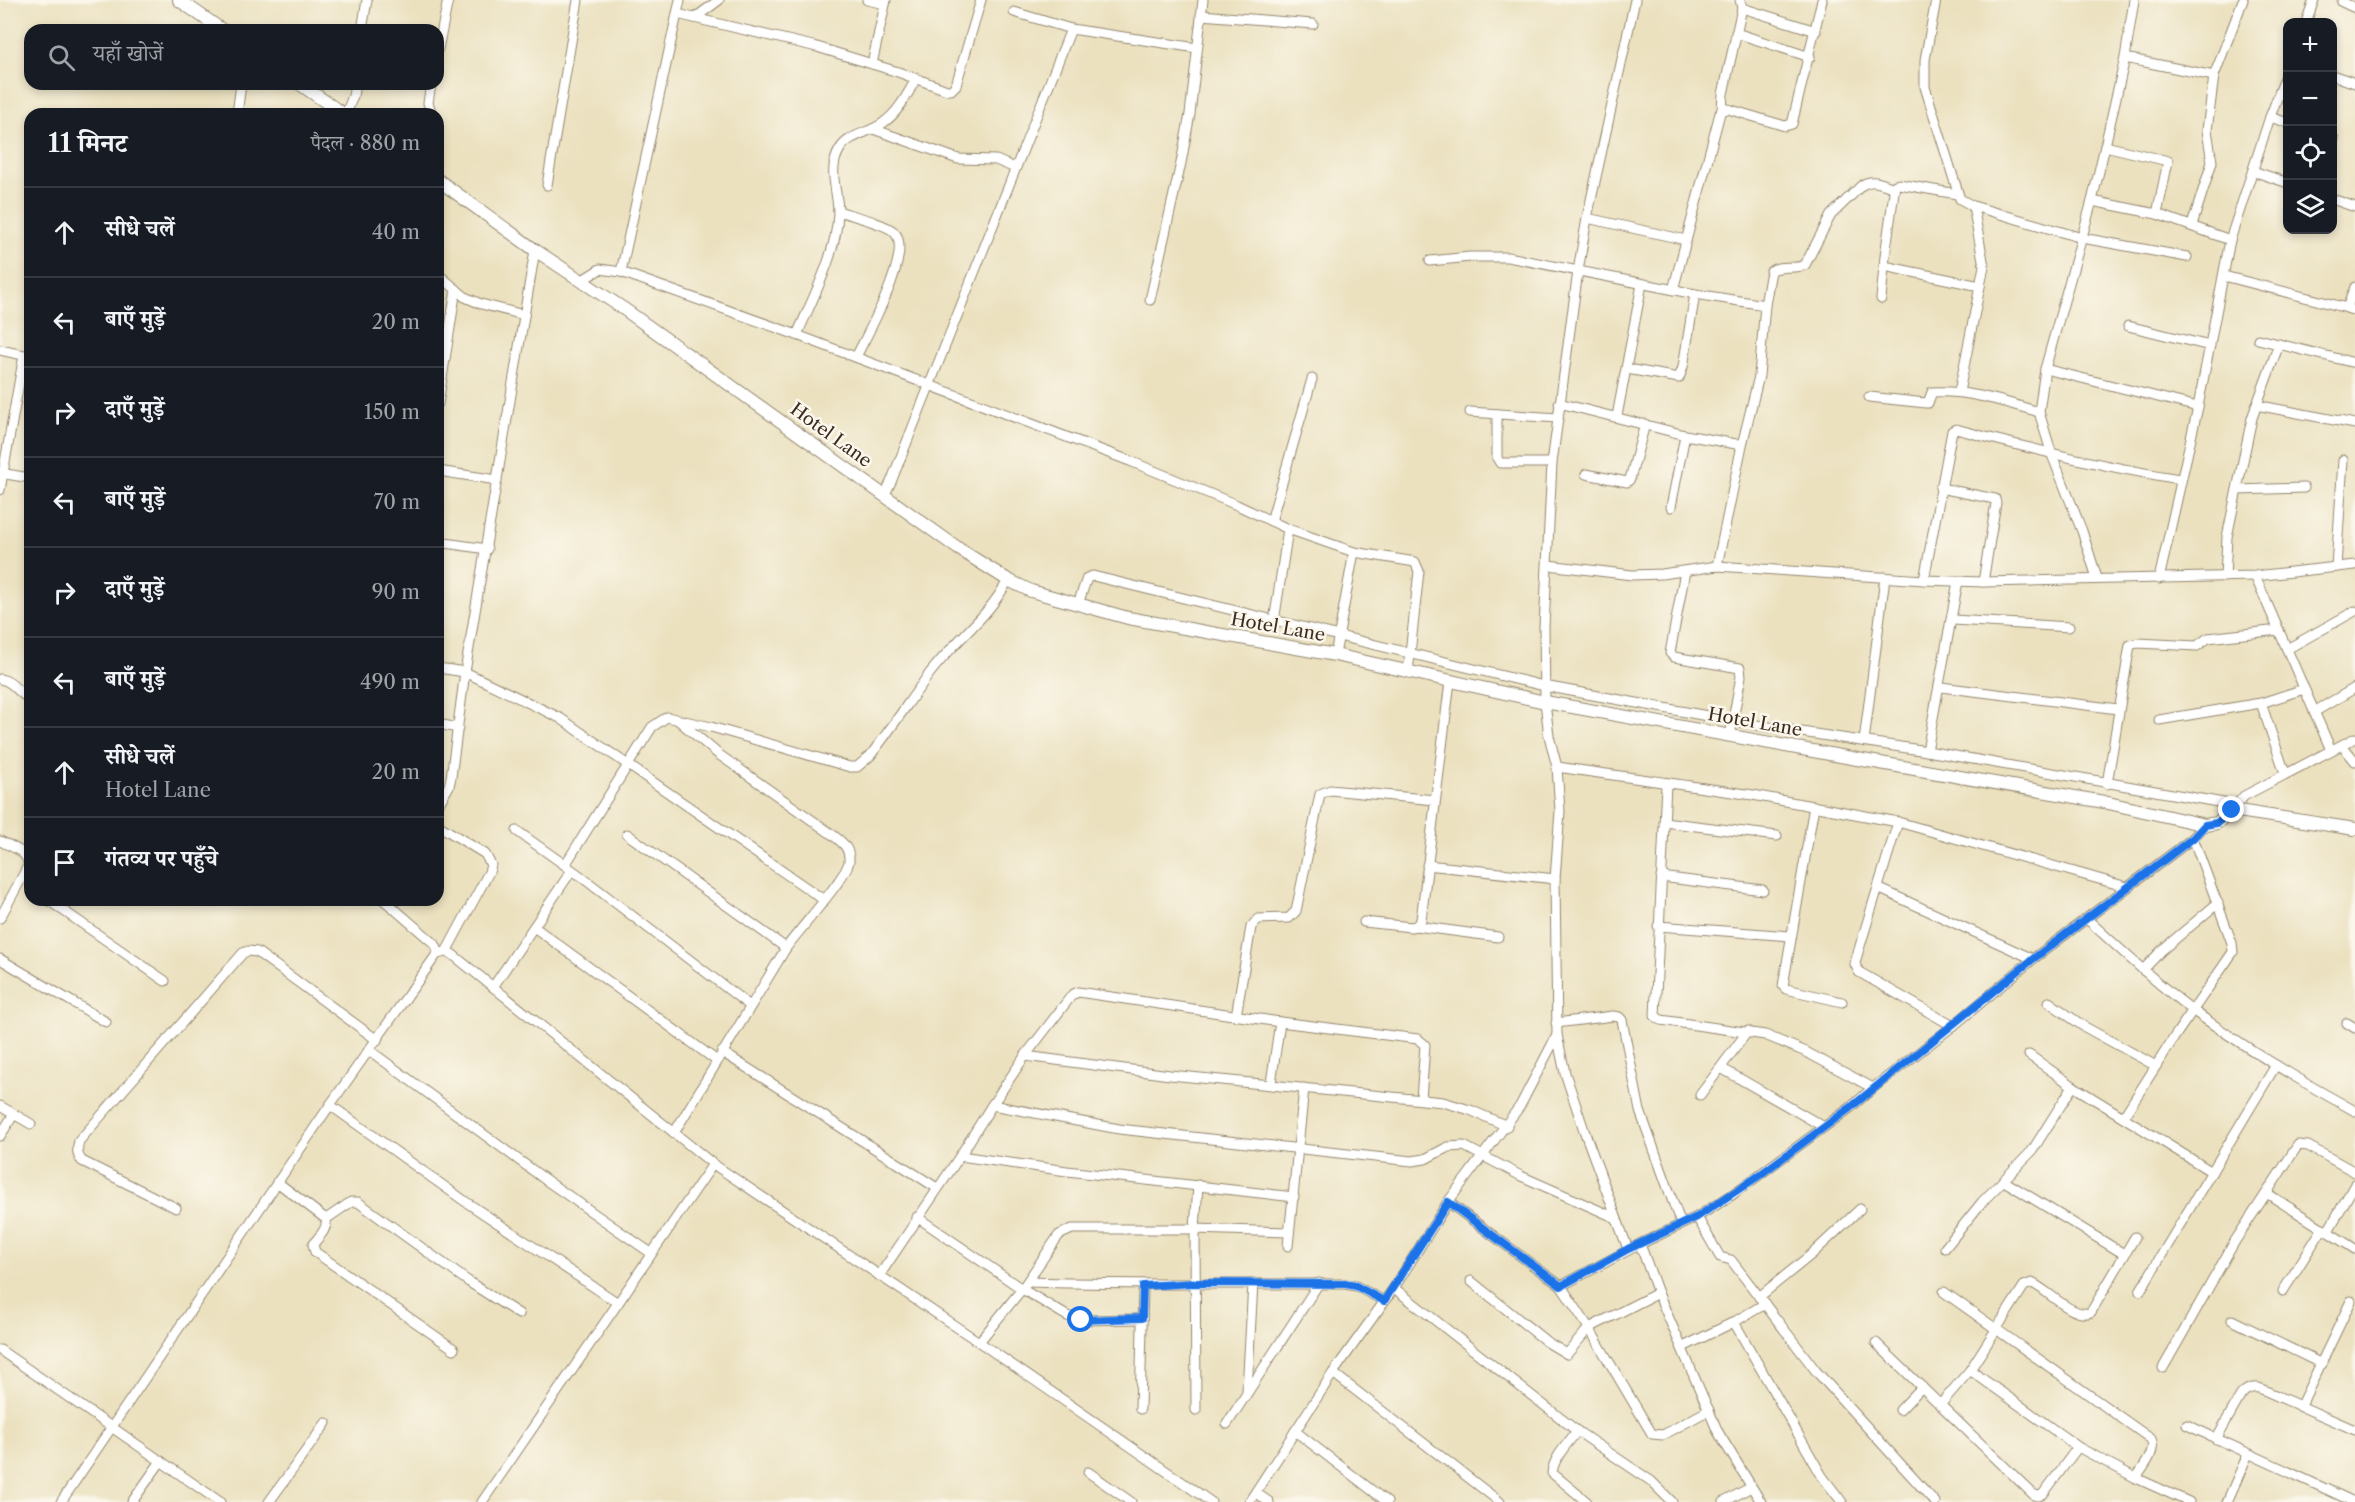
<!DOCTYPE html>
<html lang="hi">
<meta charset="utf-8">
<style>
:root{--surface:#171b24;--page:#242831;--text:#f1f3f6;--muted:#9ea1a6;--line:#363941}
body{margin:0;font-family:"Libre Caslon Text","Noto Serif Devanagari",serif;background:var(--page);color:var(--text)}
.controls{position:absolute;right:18px;top:18px;display:grid;overflow:hidden;border-radius:12px;box-shadow:0 3px 9px #0003}
.controls button{width:54px;height:54px;display:grid;place-items:center;padding:0;border:0;border-bottom:2px solid var(--line);background:var(--surface);color:var(--text);font:30px sans-serif}
.stop{position:absolute;width:18px;height:18px;margin:-14px;border:4px solid #1a73e8;border-radius:50%;background:#fff}
.stop.end{background:#1a73e8;border-color:#fff;box-shadow:0 2px 6px #0008}
.list{margin:0;padding:0;list-style:none}
h2{display:flex;justify-content:space-between;align-items:center;height:78px;margin:0;padding:0 24px;font-size:26px}
h2 small{font-size:20px;font-weight:400;color:var(--muted)}
.list li{display:grid;grid-template-columns:39px 1fr auto;gap:18px;align-items:center;box-sizing:border-box;height:90px;padding:0 24px;border-top:2px solid var(--line)}
.list b{display:block;font-size:22px;white-space:nowrap}
.list p{margin:0;font-size:20px;white-space:nowrap;color:var(--muted)}
.list em{font-size:20px;font-style:normal;color:var(--muted)}
.icon{flex:none;width:33px;height:33px;fill:none;stroke:currentColor;stroke-width:2;stroke-linecap:round;stroke-linejoin:round}
.map{position:relative;flex:none;width:2355px;height:1502px;overflow:hidden}
.search{position:absolute;background:var(--surface);box-shadow:0 3px 9px #0003;left:24px;top:24px;width:420px;height:66px;display:flex;align-items:center;gap:15px;box-sizing:border-box;padding:0 21px;border-radius:18px;color:var(--muted);font-size:22px}
.panel{position:absolute;background:var(--surface);box-shadow:0 3px 9px #0003;left:24px;top:108px;width:420px;height:798px;border-radius:18px}
.map>svg:first-child{display:block}
.lines{fill:none;stroke-linecap:round;stroke-linejoin:round}
.minor-casing{stroke:#93866e;stroke-width:11}
.tertiary-casing{stroke:#93866e;stroke-width:14}
.minor{stroke:#fff;stroke-width:9}
.tertiary{stroke:#fff;stroke-width:12}
.route{stroke:#1a73e8;stroke-width:8}
.labels{text-anchor:middle;stroke-width:5;stroke-linejoin:round;paint-order:stroke}
.street-label{font-size:18px;fill:#3b2a1e;stroke:#fbf7ec}
</style>
<div class="map">
<svg width="2355" height="1502" viewBox="0 0 2355 1502">
<rect width="100%" height="100%" fill="#fbf7ec"/>
<filter id="ink" filterUnits="userSpaceOnUse"><feTurbulence type="fractalNoise" baseFrequency=".0167" numOctaves="2"/><feDisplacementMap in="SourceGraphic" scale="12" xChannelSelector="R" yChannelSelector="G"/><feConvolveMatrix kernelMatrix="1 2 1 2 8 2 1 2 1" color-interpolation-filters="sRGB"/></filter>
<filter id="wash" filterUnits="userSpaceOnUse"><feTurbulence type="fractalNoise" baseFrequency=".008" numOctaves="4" result="noise"/><feDisplacementMap in="SourceGraphic" scale="24" xChannelSelector="R" yChannelSelector="G"/><feGaussianBlur stdDeviation="1.35" result="paint"/><feColorMatrix in="noise" values="0 0 0 0 0 0 0 0 0 0 0 0 0 0 0 0 0 1.4 0 .05"/><feComposite in="paint" operator="in"/></filter>
<g filter="url(#wash)">
<rect width="100%" height="100%" fill="#ebe1bf"/>
</g>
<g filter="url(#ink)">
<g class="lines">
<defs>
<g id="minor">
<path d="M867,0L885,4"/>
<path d="M1936,0L1925,60V87L1960,199L1973,206L2082,238L2187,257"/>
<path d="M2342,2L2355,8"/>
<path d="M1742,8L1816,31"/>
<path d="M1014,12L1071,29L1197,48"/>
<path d="M677,14L817,47L898,72L947,90H951L956,85L981,0"/>
<path d="M1201,15L1313,24"/>
<path d="M695,18L719,0"/>
<path d="M2306,22L2314,0"/>
<path d="M362,30L367,0"/>
<path d="M1736,33L1810,57"/>
<path d="M438,49L448,0"/>
<path d="M2125,58L2214,76"/>
<path d="M872,64L886,0"/>
<path d="M2332,75L2355,83"/>
<path d="M431,84L428,103L432,114"/>
<path d="M1722,110L1723,94L1742,8L1740,0"/>
<path d="M237,114L241,84"/>
<path d="M346,114L353,96L355,84"/>
<path d="M2270,117L2288,123"/>
<path d="M873,129L958,159L996,160L1015,168"/>
<path d="M2332,138L2334,139"/>
<path d="M2105,146L2168,161L2157,214"/>
<path d="M2253,171L2288,183"/>
<path d="M547,185L578,0"/>
<path d="M2332,199L2355,207"/>
<path d="M2092,201L2157,214L2230,240"/>
<path d="M838,211C850,215 887,224 894,232C915,251 866,336 856,357"/>
<path d="M1587,218L1686,240"/>
<path d="M2192,225L2212,162L2207,130L2214,76L2243,0"/>
<path d="M1430,261L1470,257H1508L1695,294L1765,305"/>
<path d="M1884,266L1980,286"/>
<path d="M621,272L680,0"/>
<path d="M438,274L465,297L481,304L524,315"/>
<path d="M2224,276L2347,308"/>
<path d="M581,281L600,269L621,272L797,335L1130,461L1237,505L1288,529L1354,552L1415,562L1419,571L1408,672"/>
<path d="M2355,287L2347,308L2355,311"/>
<path d="M1673,290L1720,113L1722,110L1728,109L1785,126L1792,124L1822,0"/>
<path d="M1881,299L1885,256L1895,185L1899,184L1957,194"/>
<path d="M1150,300L1181,163L1190,114L1203,0"/>
<path d="M2128,326L2210,346"/>
<path d="M797,335C813,297 837,254 838,212C838,190 827,170 840,149C849,134 870,133 883,123C898,113 907,95 916,79"/>
<path d="M2258,339L2355,363"/>
<path d="M0,350L28,356"/>
<path d="M1627,369L1679,378L1683,367L1695,294"/>
<path d="M2045,369L2198,407"/>
<path d="M1959,392L1984,266L1973,206"/>
<path d="M1869,397L1926,403H1928L1932,392C1970,390 2004,402 2039,412"/>
<path d="M1559,403L1685,435L1742,445"/>
<path d="M438,404L456,289"/>
<path d="M2256,405L2355,424"/>
<path d="M1470,412L1558,418"/>
<path d="M1497,414V458L1500,463H1552"/>
<path d="M1617,416L1642,284"/>
<path d="M438,471L497,480"/>
<path d="M0,473L30,478"/>
<path d="M1586,474L1627,482L1630,479L1645,424"/>
<path d="M1940,488L1995,499L1996,503L1983,582"/>
<path d="M0,490L24,355"/>
<path d="M2237,490L2304,488"/>
<path d="M884,496L891,482L1071,29"/>
<path d="M1671,507L1685,435"/>
<path d="M1271,521L1312,379"/>
<path d="M438,542L487,549"/>
<path d="M1548,565L1632,575L1662,574L1717,566L1924,580L1983,582L2255,576L2355,565"/>
<path d="M1717,566L1742,445L1759,376L1765,305L1771,271C1780,264 1794,270 1805,265L1831,215L1862,185C1873,178 1883,184 1894,188"/>
<path d="M2336,567L2343,460"/>
<path d="M1685,571L1670,653L1674,657L1740,668L1741,676L1730,736"/>
<path d="M2255,576L2331,750"/>
<path d="M2225,577L2227,537L2252,418L2279,344"/>
<path d="M2097,578L2082,531L2052,455L2039,412L2045,369L2092,201L2105,146L2125,58L2134,0"/>
<path d="M2159,579L2198,407L2230,240L2270,117L2288,70"/>
<path d="M1924,580L1952,431L1956,429C2030,449 2104,467 2180,479"/>
<path d="M1078,604L1087,578L1093,576L1544,686L1762,726L1927,751L2235,805"/>
<path d="M1953,620L2069,627"/>
<path d="M1274,622L1288,529"/>
<path d="M2287,649L2355,611"/>
<path d="M1335,655L1354,552"/>
<path d="M438,668L465,672L560,718L824,900"/>
<path d="M0,679C14,681 18,694 30,699"/>
<path d="M1941,687L2118,709"/>
<path d="M2261,703L2285,773"/>
<path d="M2314,712L2355,688"/>
<path d="M2159,720L2261,703L2304,689"/>
<path d="M438,724L458,728"/>
<path d="M1864,741L1885,577"/>
<path d="M2342,745L2355,761"/>
<path d="M1927,751L1958,581"/>
<path d="M1557,767L1753,795L1898,822L2127,887"/>
<path d="M1666,784L1655,1016L1661,1020L1765,1035L1806,1052L1873,1088L1953,1026L2033,959L2193,838L2205,825"/>
<path d="M2107,784L2130,645L2138,643L2197,646L2208,638L2279,630"/>
<path d="M438,805L449,786L451,777L465,672L535,250"/>
<path d="M1814,806L1783,986L1786,989L1842,1002"/>
<path d="M2232,810L2244,796L2355,738"/>
<path d="M1664,822L1777,836"/>
<path d="M1898,822L1856,959L1855,964L1859,972L1953,1026"/>
<path d="M438,825L485,854L491,865L489,872L446,952"/>
<path d="M517,831L579,875L750,1006"/>
<path d="M627,834L786,948"/>
<path d="M0,841C10,846 30,852 28,866L0,918"/>
<path d="M565,865L652,727L667,717L711,727L850,767H857L870,756C891,729 910,700 930,673C955,640 989,617 1008,580"/>
<path d="M1427,865L1555,879"/>
<path d="M1661,877L1763,890"/>
<path d="M1878,888L2033,959"/>
<path d="M48,900L165,981"/>
<path d="M384,900L435,944L439,953"/>
<path d="M2087,919C2122,951 2157,984 2195,1012C2246,1048 2300,1081 2355,1111"/>
<path d="M1364,922L1411,927L1416,926L1421,920L1450,681"/>
<path d="M1416,926L1498,937"/>
<path d="M1658,926L1790,936"/>
<path d="M534,927L717,1061"/>
<path d="M0,959L106,1022"/>
<path d="M2143,970L2162,950L2218,903"/>
<path d="M493,987L572,870"/>
<path d="M2049,1002L2083,1026L2156,1066"/>
<path d="M1236,1016L1251,927L1258,919L1289,918L1296,911L1320,794L1330,790L1435,800"/>
<path d="M1556,1023L1613,1016L1619,1017L1622,1020L1640,1111L1681,1224"/>
<path d="M2347,1023L2355,1028"/>
<path d="M369,1050L550,1183L651,1253"/>
<path d="M722,1052L937,1188"/>
<path d="M2029,1055L2073,1086L2212,1172"/>
<path d="M1025,1056L1170,1075L1443,1102L1470,1110L1507,1126"/>
<path d="M1721,1068L1824,1127"/>
<path d="M1271,1083L1280,1022"/>
<path d="M1700,1095L1748,1031"/>
<path d="M330,1105L466,1202L618,1303"/>
<path d="M992,1105L1119,1129L1412,1161L1425,1159L1448,1147L1464,1146L1521,1176L1616,1218"/>
<path d="M0,1106L31,1124"/>
<path d="M2124,1116L2177,1033L2233,952L2232,943L2193,838"/>
<path d="M674,1133L786,948C798,931 848,876 849,861C850,848 842,842 833,835L718,754L678,720"/>
<path d="M0,1136L14,1114"/>
<path d="M960,1156L1067,1171L1294,1197"/>
<path d="M2004,1181L2124,1254"/>
<path d="M277,1182L326,1219C328,1229 319,1237 313,1244L315,1252L454,1349"/>
<path d="M2268,1194L2355,1249"/>
<path d="M1448,1202L1561,1286L1640,1244L1658,1293L1718,1432L1761,1502"/>
<path d="M176,1208L82,1161C76,1155 77,1148 79,1141L243,953L248,951L257,952L377,1040"/>
<path d="M917,1217L1022,1289L1067,1316L1081,1320L1142,1319"/>
<path d="M1697,1217L1720,1257L1731,1260L1816,1371L1935,1502"/>
<path d="M326,1219L351,1202H358L469,1282L519,1314"/>
<path d="M2328,1231L2355,1184"/>
<path d="M1640,1244L1697,1217L1732,1195L1850,1108L1873,1088"/>
<path d="M1288,1246L1304,1088"/>
<path d="M1945,1248L1982,1202L2032,1151L2073,1086"/>
<path d="M1628,1249L1585,1133L1565,1073L1557,1035L1555,879L1560,811L1557,767L1549,736L1545,702L1544,627L1552,463L1578,271L1587,218L1635,0"/>
<path d="M879,1276L960,1156L992,1105L1025,1056L1072,995L1078,992L1280,1022L1418,1039L1425,1045L1421,1099"/>
<path d="M1471,1281L1547,1342L1567,1354L1589,1328L1658,1293"/>
<path d="M1027,1282C1133,1285 1239,1284 1345,1284L1356,1286L1384,1301"/>
<path d="M1561,1286L1589,1328L1652,1434L1663,1435L1709,1410"/>
<path d="M1394,1288L1577,1431L1651,1481L1672,1502"/>
<path d="M2140,1291L2276,1065"/>
<path d="M2283,1291L2323,1228"/>
<path d="M1944,1292L2151,1439C2157,1452 2143,1467 2136,1478"/>
<path d="M1759,1297L1812,1254L1860,1209"/>
<path d="M2232,1320L2322,1364"/>
<path d="M1734,1322L1822,1476L1842,1502"/>
<path d="M979,1342L1022,1289L1059,1235L1072,1229H1195L1289,1232"/>
<path d="M1876,1343L2034,1495L2039,1496L2043,1494L2078,1447"/>
<path d="M1683,1347L1734,1322L1765,1304"/>
<path d="M0,1350L220,1502"/>
<path d="M2163,1368L2235,1241L2298,1145L2308,1146L2355,1172"/>
<path d="M1970,1370L2078,1447L2136,1478L2189,1502"/>
<path d="M1333,1373L1500,1502"/>
<path d="M1247,1391L1253,1283"/>
<path d="M1940,1405L1970,1370L2024,1286L2032,1283C2048,1290 2074,1320 2091,1312L2135,1237"/>
<path d="M2300,1407L2351,1301"/>
<path d="M1140,1409L1143,1286"/>
<path d="M1196,1410L1195,1229L1198,1185"/>
<path d="M1900,1410L1922,1387"/>
<path d="M1227,1424L1319,1283"/>
<path d="M2187,1425L2354,1502"/>
<path d="M1295,1431L1387,1502"/>
<path d="M1577,1431C1569,1442 1553,1458 1552,1473L1587,1502"/>
<path d="M2216,1439L2241,1395C2246,1389 2251,1387 2259,1388L2355,1430"/>
<path d="M1088,1472L1131,1502"/>
<path d="M1256,1493L1269,1502"/>
<path d="M61,1502L330,1105L437,954L446,952L452,954L713,1164L979,1342L1211,1502"/>
<path d="M132,1502L161,1461"/>
<path d="M269,1502L326,1423"/>
<path d="M482,1502L713,1164"/>
<path d="M1249,1502L1333,1373L1394,1288L1448,1202L1520,1106L1557,1035"/>
<path d="M1724,1502L1751,1487"/>
<path d="M2227,1502L2248,1454"/>
</g>
<g id="tertiary">
<path d="M179,0L222,30"/>
<path d="M300,84L343,114"/>
<path d="M438,180L535,250L624,309L959,549L1008,580L1031,591L1128,618L1335,655L1545,702L1857,759L2104,802L2205,825L2217,823L2232,810L2355,829"/>
</g>
</defs>
<!-- minor casing -->
<use href="#minor" class="minor-casing"/>
<!-- tertiary casing -->
<use href="#tertiary" class="tertiary-casing"/>
<!-- minor -->
<use href="#minor" class="minor"/>
<!-- tertiary -->
<use href="#tertiary" class="tertiary"/>
</g>
</g>
<g class="lines" filter="url(#ink)">
<!-- route -->
<path class="route" d="M1081,1320L1142,1318L1143,1286L1195,1283L1345,1284L1356,1286L1384,1301L1448,1202L1561,1286L1628,1249L1697,1217L1757,1177L1850,1108L2033,959L2193,838L2205,825L2217,823L2232,810"/>
</g>
<g class="labels">
<!-- street labels -->
<g class="street-label">
<text transform="translate(831 435) rotate(36)" y="6">Hotel Lane</text>
<text transform="translate(1278 627) rotate(10)" y="6">Hotel Lane</text>
<text transform="translate(1755 722) rotate(10)" y="6">Hotel Lane</text>
</g>
</g>
</svg>
<div class="controls">
<button>+</button>
<button>−</button>
<button><svg class="icon" aria-label="locate" viewBox="0 0 24 24"><circle cx="12" cy="12" r="6"/><path d="M12 2v4M12 18v4M2 12h4M18 12h4"/></svg></button>
<button><svg class="icon" aria-label="layers" viewBox="0 0 24 24"><path d="M12 4l9 5-9 5-9-5zM3 14l9 5 9-5"/></svg></button>
</div>
<div class="stop" style="left:1081px;top:1320px"></div>
<div class="stop end" style="left:2232px;top:810px"></div>
<div class="search"><svg class="icon" aria-label="search" viewBox="0 0 24 24"><circle cx="10" cy="10" r="6"/><path d="M15 15l6 6"/></svg>यहाँ खोजें</div>
<section class="panel">
<h2>11 मिनट<small>पैदल · 880 m</small></h2>
<ul class="list">
<li><svg class="icon" aria-label="ahead" viewBox="0 0 24 24"><path d="M12 20V5M6 11l6-6 6 6"/></svg><div><b>सीधे चलें</b></div><em>40 m</em></li>
<li><svg class="icon" aria-label="left" viewBox="0 0 24 24"><path d="M17 20v-9H6M10 6l-5 5 5 5"/></svg><div><b>बाएँ मुड़ें</b></div><em>20 m</em></li>
<li><svg class="icon" aria-label="right" viewBox="0 0 24 24"><path d="M7 20v-9h11M14 6l5 5-5 5"/></svg><div><b>दाएँ मुड़ें</b></div><em>150 m</em></li>
<li><svg class="icon" aria-label="left" viewBox="0 0 24 24"><path d="M17 20v-9H6M10 6l-5 5 5 5"/></svg><div><b>बाएँ मुड़ें</b></div><em>70 m</em></li>
<li><svg class="icon" aria-label="right" viewBox="0 0 24 24"><path d="M7 20v-9h11M14 6l5 5-5 5"/></svg><div><b>दाएँ मुड़ें</b></div><em>90 m</em></li>
<li><svg class="icon" aria-label="left" viewBox="0 0 24 24"><path d="M17 20v-9H6M10 6l-5 5 5 5"/></svg><div><b>बाएँ मुड़ें</b></div><em>490 m</em></li>
<li><svg class="icon" aria-label="ahead" viewBox="0 0 24 24"><path d="M12 20V5M6 11l6-6 6 6"/></svg><div><b>सीधे चलें</b><p>Hotel Lane</p></div><em>20 m</em></li>
<li><svg class="icon" aria-label="arrive" viewBox="0 0 24 24"><path d="M6 21V4h12l-3 4 3 4H6"/></svg><div><b>गंतव्य पर पहुँचे</b></div></li>
</ul>
</section>
</div>
